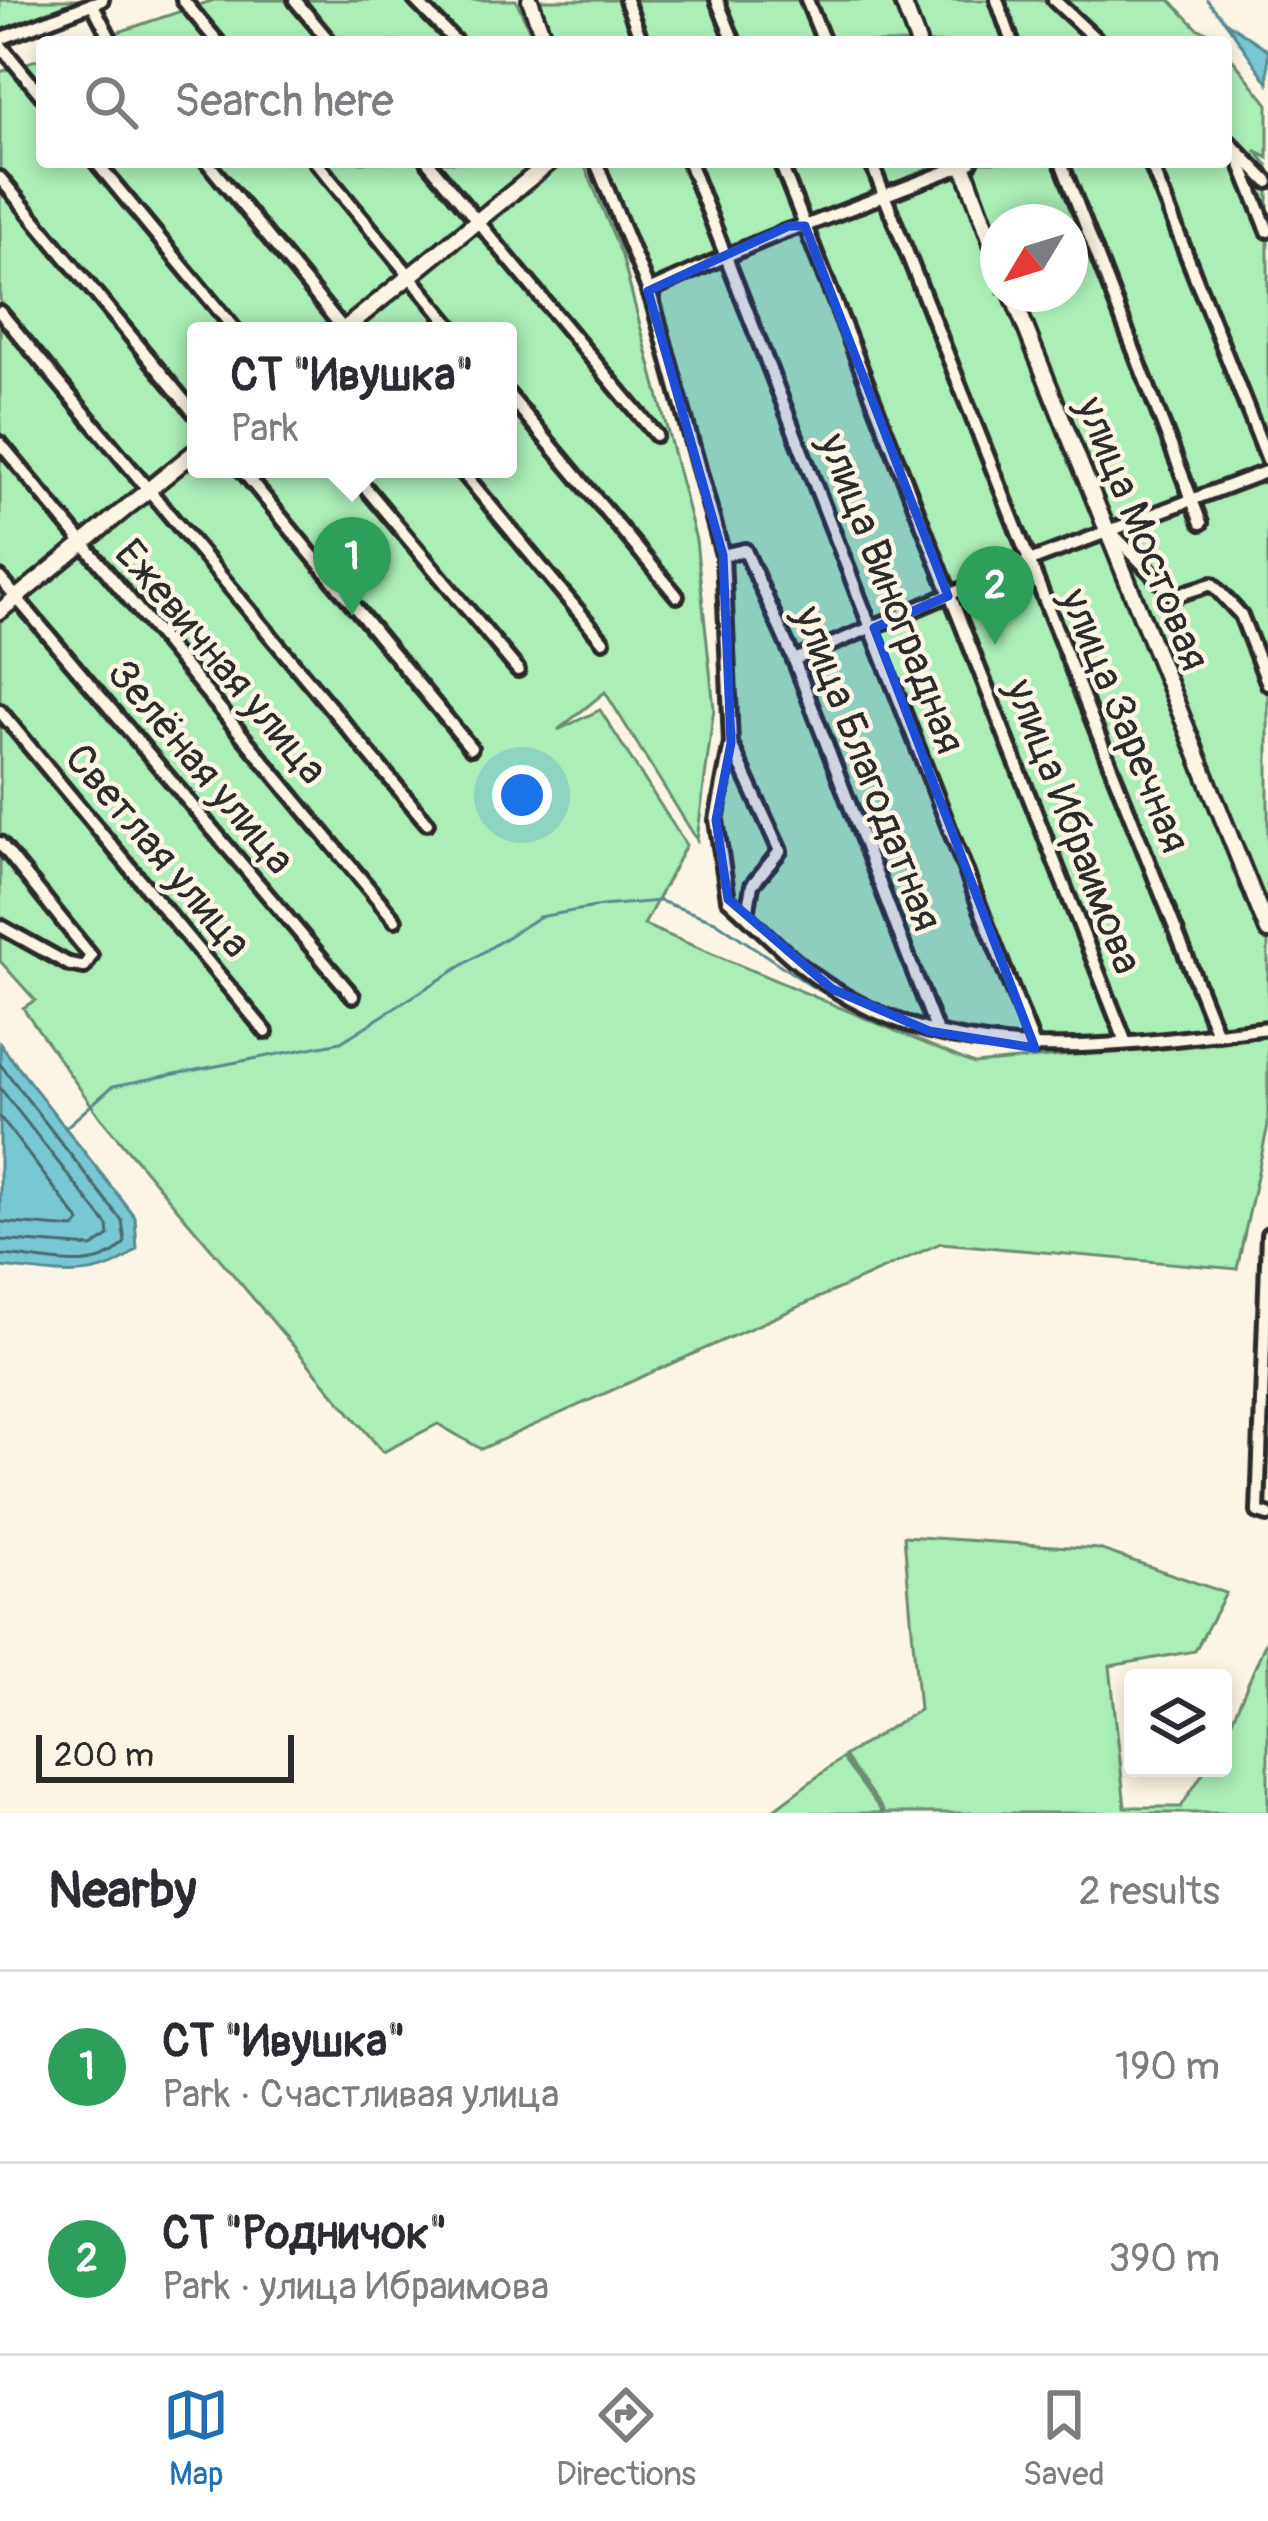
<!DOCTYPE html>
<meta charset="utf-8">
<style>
:root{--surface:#fff;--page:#f7f7f7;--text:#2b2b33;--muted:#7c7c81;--line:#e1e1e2;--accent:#1f6fb2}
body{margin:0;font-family:Pangolin,sans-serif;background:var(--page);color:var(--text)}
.controls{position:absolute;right:36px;bottom:36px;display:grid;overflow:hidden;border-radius:12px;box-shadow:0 6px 18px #0003}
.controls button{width:108px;height:108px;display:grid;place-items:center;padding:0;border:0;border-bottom:3px solid var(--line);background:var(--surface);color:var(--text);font:60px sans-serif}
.compass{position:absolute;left:980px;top:204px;width:108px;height:108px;border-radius:50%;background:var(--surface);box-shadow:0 6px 18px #0003;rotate:232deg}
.scale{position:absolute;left:36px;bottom:30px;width:258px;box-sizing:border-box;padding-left:12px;border:6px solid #2b2b2b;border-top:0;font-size:33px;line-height:42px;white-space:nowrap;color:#2b2b2b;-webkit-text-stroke:9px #fcf5e5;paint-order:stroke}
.you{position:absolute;left:522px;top:795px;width:42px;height:42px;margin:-30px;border:9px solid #fff;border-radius:50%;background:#1a73e8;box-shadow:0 0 0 18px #1a73e833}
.badge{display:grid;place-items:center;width:78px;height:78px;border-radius:50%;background:var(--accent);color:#fff;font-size:39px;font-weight:700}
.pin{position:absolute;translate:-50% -99px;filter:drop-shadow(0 3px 6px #0008)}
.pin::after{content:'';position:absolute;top:63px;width:42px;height:36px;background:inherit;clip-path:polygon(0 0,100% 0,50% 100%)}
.popup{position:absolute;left:187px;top:322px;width:330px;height:156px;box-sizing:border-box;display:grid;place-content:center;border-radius:12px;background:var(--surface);filter:drop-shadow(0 3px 9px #0005);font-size:39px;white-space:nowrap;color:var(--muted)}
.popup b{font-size:45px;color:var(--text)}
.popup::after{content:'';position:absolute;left:50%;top:100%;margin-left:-24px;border:24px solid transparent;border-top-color:var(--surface)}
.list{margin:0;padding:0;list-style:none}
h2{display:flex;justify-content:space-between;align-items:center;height:156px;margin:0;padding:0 48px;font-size:51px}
h2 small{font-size:39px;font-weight:400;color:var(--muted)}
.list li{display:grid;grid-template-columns:78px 1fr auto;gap:36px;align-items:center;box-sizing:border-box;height:192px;padding:0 48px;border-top:3px solid var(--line)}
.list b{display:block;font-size:45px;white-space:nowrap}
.list p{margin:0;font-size:39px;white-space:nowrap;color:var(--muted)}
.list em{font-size:39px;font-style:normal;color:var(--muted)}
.icon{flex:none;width:66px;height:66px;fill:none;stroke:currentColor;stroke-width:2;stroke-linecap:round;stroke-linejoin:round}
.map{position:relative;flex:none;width:1268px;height:1813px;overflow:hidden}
.search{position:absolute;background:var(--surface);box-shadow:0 6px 18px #0003;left:36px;right:36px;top:36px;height:132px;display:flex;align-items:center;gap:30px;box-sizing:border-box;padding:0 42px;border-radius:12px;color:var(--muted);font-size:45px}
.sheet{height:540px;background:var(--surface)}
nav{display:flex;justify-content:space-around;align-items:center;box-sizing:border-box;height:168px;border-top:3px solid var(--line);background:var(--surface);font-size:33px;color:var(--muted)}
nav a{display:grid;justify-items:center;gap:6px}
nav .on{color:var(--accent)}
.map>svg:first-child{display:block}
.green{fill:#abeeb8;stroke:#6b8c72;stroke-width:3;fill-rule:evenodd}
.water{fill:#78c8d3;stroke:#598990;stroke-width:3}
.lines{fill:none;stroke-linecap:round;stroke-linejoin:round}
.shore{stroke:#4a6a6e;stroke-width:3}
.stream{stroke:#598990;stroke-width:3}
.street-casing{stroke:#2b2b2b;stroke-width:20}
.secondary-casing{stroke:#2b2b2b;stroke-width:22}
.street{stroke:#fcf5e5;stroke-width:10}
.secondary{stroke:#fcf5e5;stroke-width:14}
.marked{fill:#1d4ed8;fill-opacity:0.2;stroke:#1d4ed8;stroke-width:9;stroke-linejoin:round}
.labels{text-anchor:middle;stroke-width:9;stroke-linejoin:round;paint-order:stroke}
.street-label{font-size:42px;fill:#2b2b2b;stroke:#fcf5e5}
</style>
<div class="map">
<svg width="1268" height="1813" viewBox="0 0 1268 1813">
<rect width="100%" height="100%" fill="#fcf5e5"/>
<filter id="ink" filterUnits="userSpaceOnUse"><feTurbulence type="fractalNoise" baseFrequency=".00833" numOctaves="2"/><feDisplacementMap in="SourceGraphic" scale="24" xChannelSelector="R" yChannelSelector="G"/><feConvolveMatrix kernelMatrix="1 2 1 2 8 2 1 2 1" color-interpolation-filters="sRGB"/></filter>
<g filter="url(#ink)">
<!-- green -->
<g class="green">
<path d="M0,0H93L0,35Z"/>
<path d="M214,0H516L535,42H89Z"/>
<path d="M534,0H1170L1198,29L1226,38L1227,44L549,42Z"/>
<path d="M1226,51L1268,104V158L1255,150L1268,165V1024C1126,1040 966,1068 835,992C796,970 761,935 726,907L712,818L726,731L717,559L665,361L594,162H1226ZM998,222H1070V294H998Z"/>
<path d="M42,58V162H583L622,256L696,540L714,708L697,840L605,692L558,730L600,710L686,845L644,925L974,1064L1268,1037V1125L1237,1269L941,1243L481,1449L438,1424L383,1452L100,1117L23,1008L35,1000L0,961V72ZM196,331H508V469H196Z"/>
<path d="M904,1536L1099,1549L1226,1593L1195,1651L1110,1666L1125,1807H1181L1206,1768H1223V1741L1268,1637V1813H885L844,1756L919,1710Z"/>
<path d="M842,1758L883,1813H769Z"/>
</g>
<!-- water -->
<g class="water">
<path d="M1225,21L1268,50V83Z"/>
<path d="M0,1044L135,1217L137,1249C98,1286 50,1271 0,1267Z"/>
</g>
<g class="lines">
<!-- shore -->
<g class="shore">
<path d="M0,1064L122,1221L125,1242C98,1278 39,1256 0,1255"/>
<path d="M0,1088L108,1226L109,1236L92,1247L0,1240"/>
<path d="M0,1117L80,1222L74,1228L0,1222"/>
</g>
<!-- stream -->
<g class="stream">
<path d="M1207,0L1229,26"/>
<path d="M1184,1043L1268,1036"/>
<path d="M987,1047L1027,1055L1091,1050"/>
<path d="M65,1128L113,1086L341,1042L539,917L601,906L660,901L715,921L811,986L847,1002"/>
</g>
<defs>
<g id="street">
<path d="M183,0L218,42"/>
<path d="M295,0L330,42"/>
<path d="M415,0L456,42"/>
<path d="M626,0L642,42"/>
<path d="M717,0L734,42"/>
<path d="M807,0L824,42"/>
<path d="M997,0L1012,42"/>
<path d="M1054,0L1099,42"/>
<path d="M92,3L112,42"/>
<path d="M0,39L102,0"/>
<path d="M0,45L42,96"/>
<path d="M1226,139L1268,182"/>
<path d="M1234,147L1268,231"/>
<path d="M96,162L236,331"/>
<path d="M207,162L345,331"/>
<path d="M316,162L455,331"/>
<path d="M428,162L656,435"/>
<path d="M596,162L652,299L723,555L731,743L716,820L728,899C761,928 794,965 832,988C964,1073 1122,1045 1268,1028"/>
<path d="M689,162L1035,1048"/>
<path d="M780,162L1126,1043"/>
<path d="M871,162L1217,1034"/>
<path d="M1061,162L1201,523"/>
<path d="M1150,162L1268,461"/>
<path d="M0,178L196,415"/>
<path d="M648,291C675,280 788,226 805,226L971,162"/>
<path d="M0,312L427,823"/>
<path d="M508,394L677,596"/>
<path d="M0,443L395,920"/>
<path d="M241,469L471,748"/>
<path d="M350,469L518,670"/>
<path d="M460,469L603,641"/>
<path d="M1110,531L1174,596L1212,584L1241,615L1268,684"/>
<path d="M723,555L745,550L794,660L937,1032"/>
<path d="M0,578L353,996"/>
<path d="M794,660L1027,562L1268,471"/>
<path d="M0,711L266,1032"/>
<path d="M732,746L780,851L752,885L747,915"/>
<path d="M0,843L91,956L84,967L69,964"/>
<path d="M0,926L70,965"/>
<path d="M1268,1234L1258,1512L1268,1515"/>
</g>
<g id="secondary">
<path d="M530,0L545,42"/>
<path d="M902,0L918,42"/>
<path d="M962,162L998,260"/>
<path d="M1012,294L1268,931"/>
<path d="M342,331L550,162"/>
<path d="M0,611L196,451"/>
</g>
</defs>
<!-- street casing -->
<use href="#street" class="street-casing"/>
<!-- secondary casing -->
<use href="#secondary" class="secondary-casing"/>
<!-- street -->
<use href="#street" class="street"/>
<!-- secondary -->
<use href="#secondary" class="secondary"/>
</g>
</g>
<!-- marked area -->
<path class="marked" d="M789,226H805L948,596L874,628L1035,1048L929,1031L832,989L728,899L716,820L731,743L723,555L648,291Z"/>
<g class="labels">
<!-- street labels -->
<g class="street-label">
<text transform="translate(1144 533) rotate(68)" y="15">улица Мостовая</text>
<text transform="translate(893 593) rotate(69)" y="15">улица Виноградная</text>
<text transform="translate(222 661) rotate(50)" y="15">Ежевичная улица</text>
<text transform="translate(1126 720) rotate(68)" y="15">улица Заречная</text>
<text transform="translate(202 766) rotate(50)" y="15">Зелёная улица</text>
<text transform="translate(869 768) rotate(69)" y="15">улица Благодатная</text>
<text transform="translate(1075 826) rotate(69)" y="15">улица Ибраимова</text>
<text transform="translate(159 850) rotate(50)" y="15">Светлая улица</text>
</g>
</g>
</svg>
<div class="controls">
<button><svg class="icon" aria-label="layers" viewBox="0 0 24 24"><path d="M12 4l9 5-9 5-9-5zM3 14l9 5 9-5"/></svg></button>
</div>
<svg class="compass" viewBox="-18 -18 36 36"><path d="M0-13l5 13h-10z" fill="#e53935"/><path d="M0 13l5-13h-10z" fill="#7c7c81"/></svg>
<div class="scale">200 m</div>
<div class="you"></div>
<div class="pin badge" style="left:352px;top:616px;background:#2e9e5b">1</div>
<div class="popup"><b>СТ &quot;Ивушка&quot;</b>Park</div>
<div class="pin badge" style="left:995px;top:645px;background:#2e9e5b">2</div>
<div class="search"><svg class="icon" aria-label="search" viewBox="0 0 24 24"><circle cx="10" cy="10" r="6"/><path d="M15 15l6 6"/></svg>Search here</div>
</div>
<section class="sheet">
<h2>Nearby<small>2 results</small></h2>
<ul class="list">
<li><span class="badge" style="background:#2e9e5b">1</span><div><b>СТ &quot;Ивушка&quot;</b><p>Park · Счастливая улица</p></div><em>190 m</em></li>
<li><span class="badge" style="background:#2e9e5b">2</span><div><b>СТ &quot;Родничок&quot;</b><p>Park · улица Ибраимова</p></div><em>390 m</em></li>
</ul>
</section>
<nav>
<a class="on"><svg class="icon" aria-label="map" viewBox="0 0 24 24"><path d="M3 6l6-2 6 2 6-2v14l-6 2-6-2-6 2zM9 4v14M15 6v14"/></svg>Map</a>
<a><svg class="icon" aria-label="directions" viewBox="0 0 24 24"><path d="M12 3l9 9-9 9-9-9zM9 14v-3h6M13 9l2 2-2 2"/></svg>Directions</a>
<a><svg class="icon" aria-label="saved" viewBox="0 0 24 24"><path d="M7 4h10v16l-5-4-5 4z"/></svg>Saved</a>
</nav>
